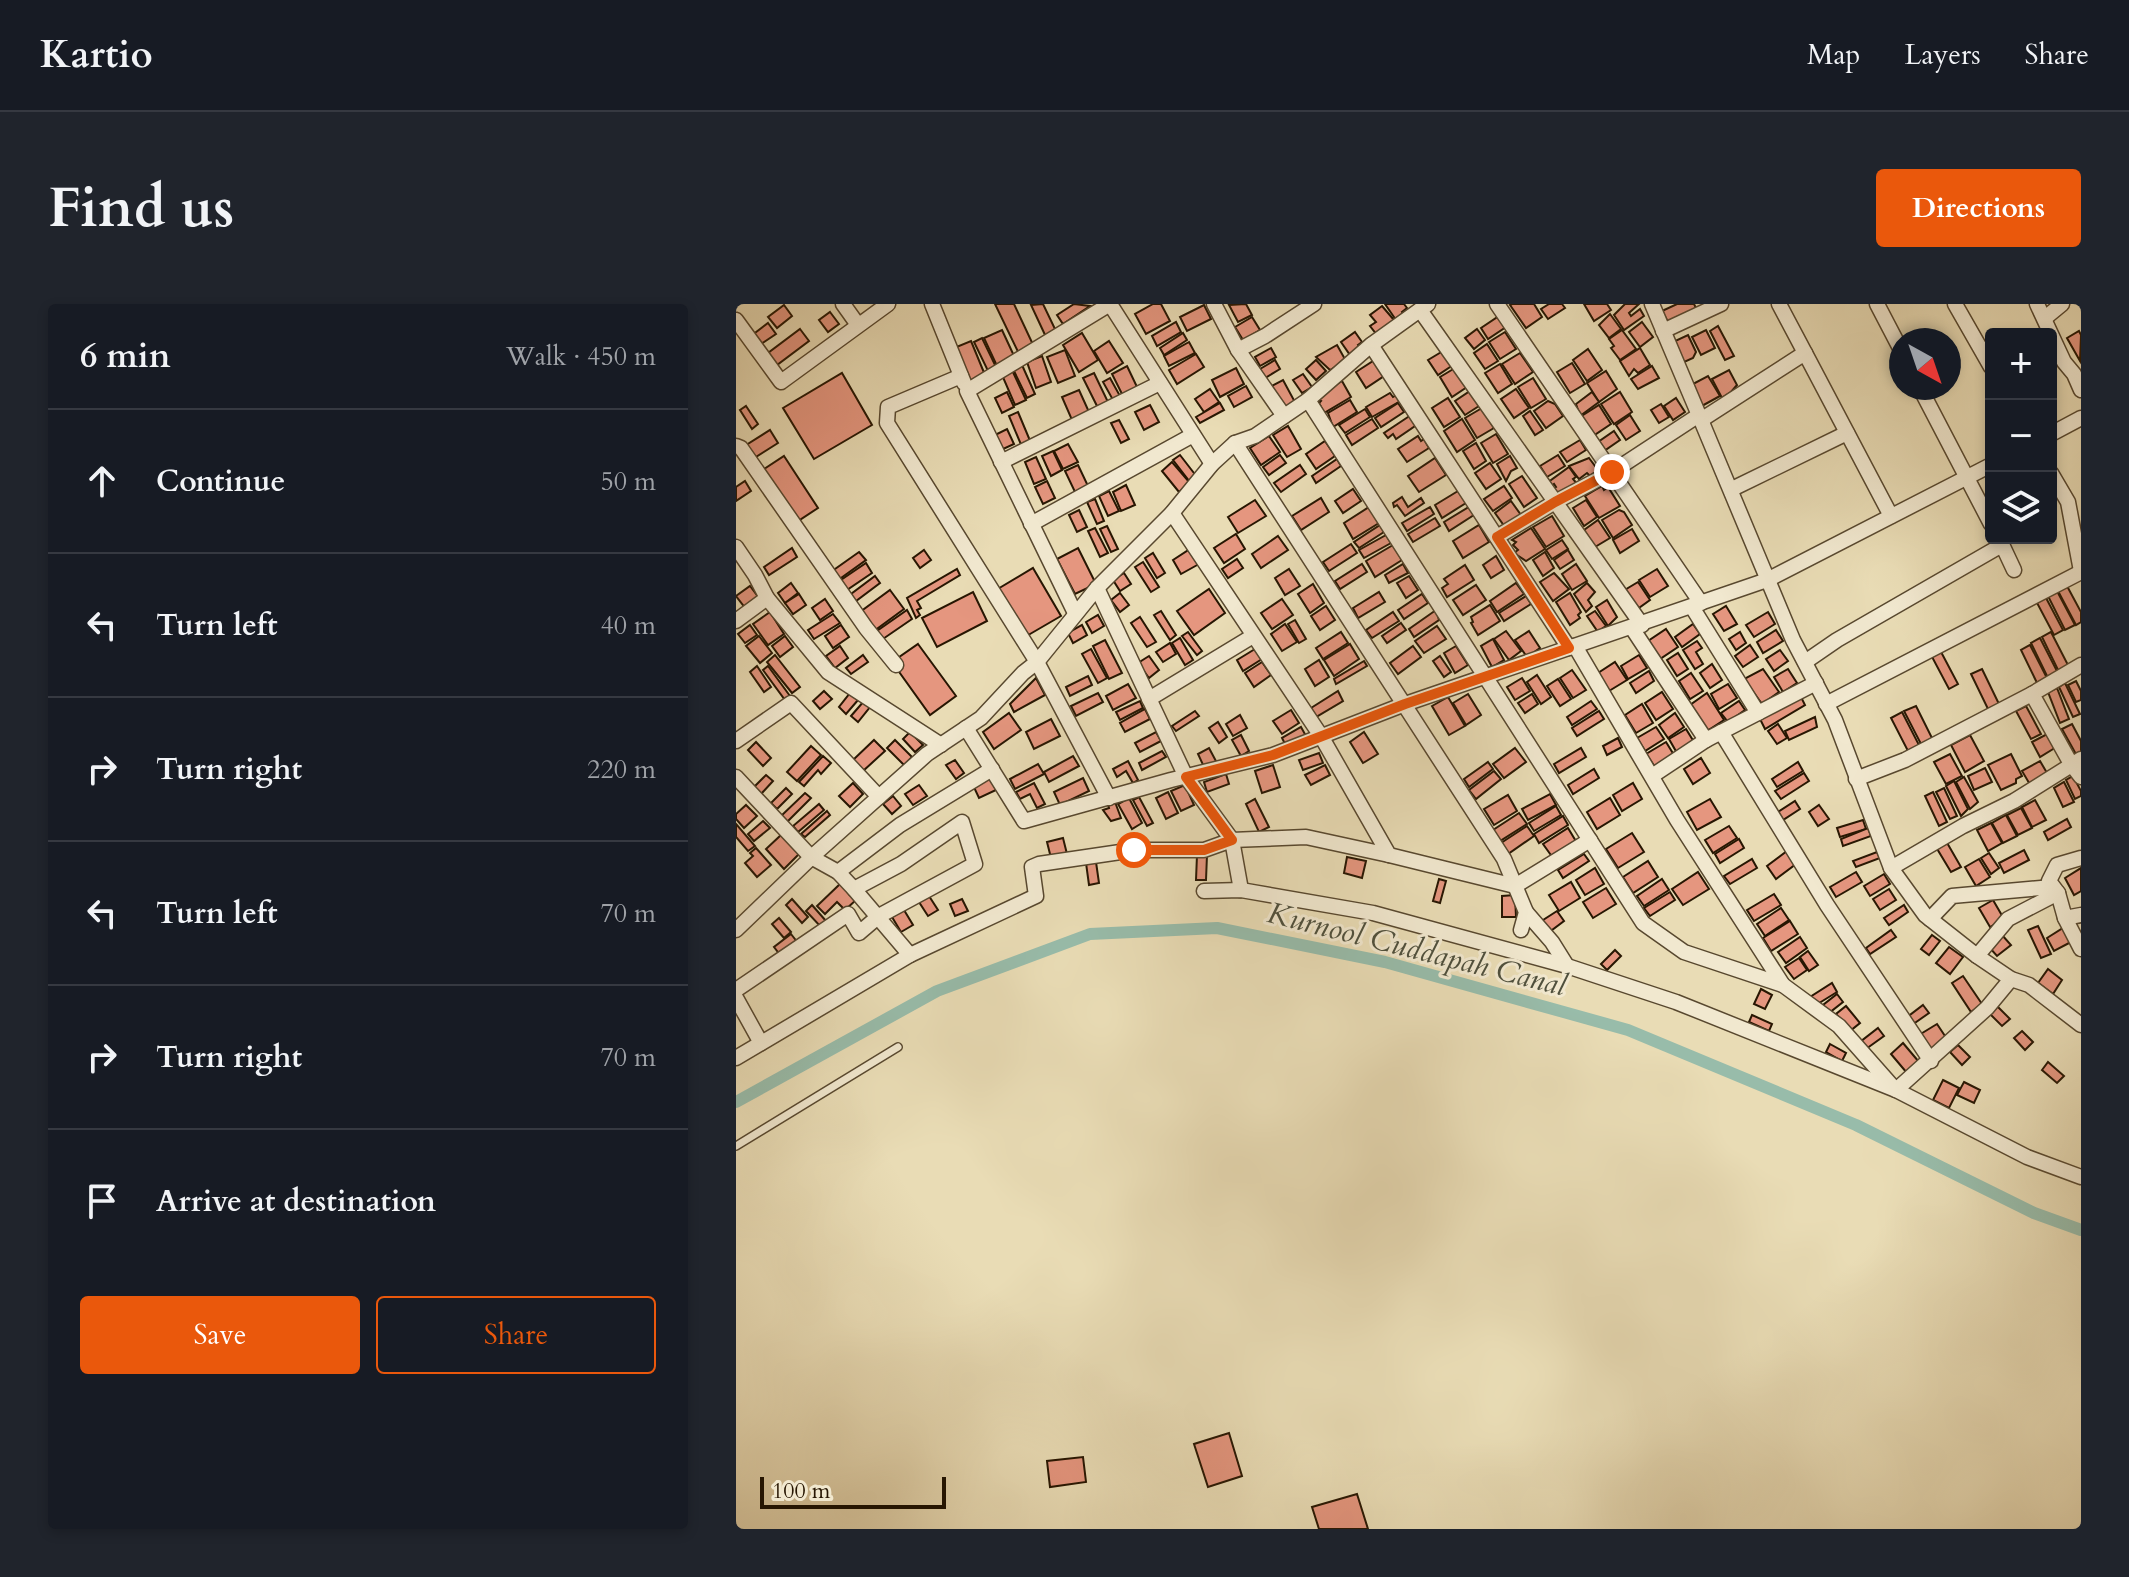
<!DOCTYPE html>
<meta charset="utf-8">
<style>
:root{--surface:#171b24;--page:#20242c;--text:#f1f3f6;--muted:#9ea1a6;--line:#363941;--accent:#ea580c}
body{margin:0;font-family:Cardo,serif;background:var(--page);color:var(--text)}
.controls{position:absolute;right:24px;top:24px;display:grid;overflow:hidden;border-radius:8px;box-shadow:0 4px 12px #0003}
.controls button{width:72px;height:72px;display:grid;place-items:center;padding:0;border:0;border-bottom:2px solid var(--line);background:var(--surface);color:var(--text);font:40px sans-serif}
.compass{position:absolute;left:1153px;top:24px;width:72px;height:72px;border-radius:50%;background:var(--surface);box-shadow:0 4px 12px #0003;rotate:140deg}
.scale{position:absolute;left:24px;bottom:20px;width:186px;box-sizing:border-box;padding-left:8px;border:4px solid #271602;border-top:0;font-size:22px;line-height:28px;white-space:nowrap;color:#271602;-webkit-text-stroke:6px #f1e8cf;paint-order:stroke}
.stop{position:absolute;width:24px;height:24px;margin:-18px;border:6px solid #ea580c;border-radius:50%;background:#fff}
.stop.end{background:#ea580c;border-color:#fff;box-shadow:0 2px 8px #0008}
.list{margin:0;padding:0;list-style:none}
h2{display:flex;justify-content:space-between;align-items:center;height:104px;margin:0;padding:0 32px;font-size:34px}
h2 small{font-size:26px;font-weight:400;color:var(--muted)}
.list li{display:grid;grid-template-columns:52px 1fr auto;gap:24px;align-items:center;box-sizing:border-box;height:144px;padding:0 32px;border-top:2px solid var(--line)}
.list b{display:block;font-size:30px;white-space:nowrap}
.list em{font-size:26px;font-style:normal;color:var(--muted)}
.actions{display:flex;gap:16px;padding:24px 32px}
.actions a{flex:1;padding:18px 0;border:2px solid var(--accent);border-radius:8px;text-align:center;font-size:28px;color:var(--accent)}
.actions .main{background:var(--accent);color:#fff}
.icon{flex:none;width:44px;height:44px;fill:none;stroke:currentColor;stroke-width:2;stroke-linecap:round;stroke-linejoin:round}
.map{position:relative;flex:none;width:1345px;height:1225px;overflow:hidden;border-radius:8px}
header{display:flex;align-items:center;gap:48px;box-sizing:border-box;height:112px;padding:0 40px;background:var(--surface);border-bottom:2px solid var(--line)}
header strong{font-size:38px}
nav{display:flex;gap:44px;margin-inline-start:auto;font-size:28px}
.intro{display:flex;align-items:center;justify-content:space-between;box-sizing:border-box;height:192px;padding:0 48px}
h1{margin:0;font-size:56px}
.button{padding:20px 36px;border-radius:8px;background:var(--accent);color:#fff;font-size:28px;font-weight:700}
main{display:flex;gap:48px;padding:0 48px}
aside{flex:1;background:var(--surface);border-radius:8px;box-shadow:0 4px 12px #0003}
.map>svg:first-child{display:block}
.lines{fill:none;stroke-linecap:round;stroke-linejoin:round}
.canal{stroke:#98bcaa;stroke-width:12}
.building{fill:#e5967f;stroke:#271602;stroke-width:2}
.lane-casing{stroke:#58482f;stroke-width:10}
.street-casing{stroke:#58482f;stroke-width:17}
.lane{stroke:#f1e8cf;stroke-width:7}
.street{stroke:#f1e8cf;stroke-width:14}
.route{stroke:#ea580c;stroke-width:10}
.labels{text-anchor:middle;stroke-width:6;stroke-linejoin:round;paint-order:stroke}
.water-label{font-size:30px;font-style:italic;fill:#4f503d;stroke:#f1e8cf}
</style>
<header>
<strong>Kartio</strong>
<nav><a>Map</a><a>Layers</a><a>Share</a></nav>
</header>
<div class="intro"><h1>Find us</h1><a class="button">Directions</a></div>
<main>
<aside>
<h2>6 min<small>Walk · 450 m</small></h2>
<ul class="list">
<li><svg class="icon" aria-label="ahead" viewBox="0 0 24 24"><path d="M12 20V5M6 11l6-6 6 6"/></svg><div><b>Continue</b></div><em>50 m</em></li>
<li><svg class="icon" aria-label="left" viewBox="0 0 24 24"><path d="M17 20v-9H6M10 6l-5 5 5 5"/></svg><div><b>Turn left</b></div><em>40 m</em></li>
<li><svg class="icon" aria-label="right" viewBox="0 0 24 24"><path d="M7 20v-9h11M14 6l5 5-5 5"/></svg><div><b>Turn right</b></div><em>220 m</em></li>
<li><svg class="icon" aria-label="left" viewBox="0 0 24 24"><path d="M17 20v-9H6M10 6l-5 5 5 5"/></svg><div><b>Turn left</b></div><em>70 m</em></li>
<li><svg class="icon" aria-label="right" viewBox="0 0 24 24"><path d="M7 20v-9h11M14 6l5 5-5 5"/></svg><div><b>Turn right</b></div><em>70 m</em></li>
<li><svg class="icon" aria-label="arrive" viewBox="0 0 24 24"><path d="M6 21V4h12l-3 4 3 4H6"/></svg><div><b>Arrive at destination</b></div></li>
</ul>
<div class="actions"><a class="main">Save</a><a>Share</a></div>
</aside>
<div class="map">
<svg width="1345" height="1225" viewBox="0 0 1345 1225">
<rect width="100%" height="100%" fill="#e9dcb5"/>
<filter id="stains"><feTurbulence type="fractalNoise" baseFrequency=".0025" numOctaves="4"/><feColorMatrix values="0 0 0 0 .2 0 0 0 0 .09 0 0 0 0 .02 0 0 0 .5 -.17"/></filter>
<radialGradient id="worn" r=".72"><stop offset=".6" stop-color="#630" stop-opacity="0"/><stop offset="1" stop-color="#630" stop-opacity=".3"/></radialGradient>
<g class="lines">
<!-- canal -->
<path class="canal" d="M0,798L201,687L354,630L481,624L649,658L892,726L1120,821L1298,909L1345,926"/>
</g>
<!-- building -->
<g class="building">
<path d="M259,0H278L300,47L285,54Z"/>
<path d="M307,0L319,25L310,33L295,1Z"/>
<path d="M338,0L354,2L327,20L321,11Z"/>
<path d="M417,0H425L434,17L410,30L399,10Z"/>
<path d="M510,0L516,11L502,18L493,1Z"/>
<path d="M649,0H668L671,4L666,8L668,11L660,16Z"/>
<path d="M776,0H798L806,13L790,24L774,1Z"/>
<path d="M813,0H826L829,4L812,15L805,5Z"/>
<path d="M848,0H871L875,6L858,17Z"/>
<path d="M889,0H903L893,9L895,12L904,5L908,12L888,26L878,11Z"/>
<path d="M941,0H958L960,4L932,18L926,7Z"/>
<path d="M48,1L56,12L41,24L32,13Z"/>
<path d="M468,1L475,15L451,27L444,13Z"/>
<path d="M646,2L658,16L641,31L634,22L640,18L634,11Z"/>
<path d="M94,8L103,20L92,28L83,16Z"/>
<path d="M874,10L885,25L873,34L863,21Z"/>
<path d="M763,12L770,23L752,35L745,24Z"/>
<path d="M516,13L524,26L507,36L499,23Z"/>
<path d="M440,18L445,28L421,42L416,32Z"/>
<path d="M906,18L917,33L904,43L893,28Z"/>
<path d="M32,19L40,30L22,42L15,32Z"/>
<path d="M982,22L998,52L989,56L974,27Z"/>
<path d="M64,25L73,37L41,61L32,49Z"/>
<path d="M741,25L749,36L738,45L729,34Z"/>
<path d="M266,26L279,54L261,62L248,34Z"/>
<path d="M886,26L900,45L884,56L875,44L878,42L873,35Z"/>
<path d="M970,26L979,44L965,51L956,33Z"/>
<path d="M1343,27L1345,31L1344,57L1331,34Z"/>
<path d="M619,28L626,38L622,41L624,44L614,51L605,38Z"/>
<path d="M769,28L780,45L764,55L753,38Z"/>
<path d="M346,29L362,56L343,68L327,41Z"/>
<path d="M447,29L451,36L428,51L424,44Z"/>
<path d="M952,31L960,48L957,54L946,59L937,38Z"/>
<path d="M246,34L261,65L253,69L238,38Z"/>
<path d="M235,37L249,71L233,78L218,44Z"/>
<path d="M373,37L387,59L371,69L358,47Z"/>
<path d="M453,38L459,49L433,62L428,52Z"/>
<path d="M751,40L762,57L749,65L738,49Z"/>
<path d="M601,41L610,57L594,66L580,53Z"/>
<path d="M535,44L540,53L524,62L519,53Z"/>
<path d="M904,44L914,61L902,69L898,65L893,72L884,57Z"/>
<path d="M852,45L866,66L851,77L837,56Z"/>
<path d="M329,46L339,72L322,79L311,53Z"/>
<path d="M707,47L717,61L702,71L692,56Z"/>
<path d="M784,49L797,68L779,80L766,60Z"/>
<path d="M460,50L468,63L441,80L433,66Z"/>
<path d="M306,52L315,78L300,84L291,58Z"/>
<path d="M539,56L544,65L529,74L524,65Z"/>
<path d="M580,56L590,67L580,76L570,65Z"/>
<path d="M637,57L651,70L630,84L620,68Z"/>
<path d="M836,59L849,80L834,89L821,68Z"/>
<path d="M764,60L776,80L762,89L749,69Z"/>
<path d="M286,61L299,90L291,94L277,65Z"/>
<path d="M391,62L402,85L387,92L376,70Z"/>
<path d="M916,62L923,74L902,85L895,75Z"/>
<path d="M500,64L508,80L484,93L476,76Z"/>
<path d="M719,64L731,83L716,93L704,73Z"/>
<path d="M276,66L290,96L279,101L266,71Z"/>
<path d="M993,66L1001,81L995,88L986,94L976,75Z"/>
<path d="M870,67L881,85L863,98L851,79Z"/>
<path d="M106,69L136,121L78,155L47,104Z"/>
<path d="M358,69L372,98L362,104L347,74Z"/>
<path d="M567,70L576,83L566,89L557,76Z"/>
<path d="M972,72L984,92L964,103L955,81Z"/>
<path d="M374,74L384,92L377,96L367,78Z"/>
<path d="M797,74L810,95L795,104L782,83Z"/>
<path d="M547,76L560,100L541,111L528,86Z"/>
<path d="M606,77L615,93L588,109L583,99L585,97L579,93Z"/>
<path d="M510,82L516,93L498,103L492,92Z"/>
<path d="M474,85L483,98L468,108L459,95Z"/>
<path d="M780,85L793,104L778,114L765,95Z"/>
<path d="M343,86L353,108L336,116L326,93Z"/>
<path d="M734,87L743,102L729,111L719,97Z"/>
<path d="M271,88L278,103L266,109L259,94Z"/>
<path d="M856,88L863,98L844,112L840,100Z"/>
<path d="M884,88L896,108L878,120L865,100Z"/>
<path d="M654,89L657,93L664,89L668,95L636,113L630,103Z"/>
<path d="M712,94L724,113L708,123L696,104Z"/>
<path d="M940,94L949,108L937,116L928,102Z"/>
<path d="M614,96L621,108L597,123L592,109Z"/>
<path d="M812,97L819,100L827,112L810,124L798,107Z"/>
<path d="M484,99L488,106L464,119L460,113Z"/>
<path d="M662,99L668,108L645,123L639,114Z"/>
<path d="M925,100L933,113L923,119L915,106Z"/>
<path d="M414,101L423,118L408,126L399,108Z"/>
<path d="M863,101L875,120L857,132L844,113Z"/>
<path d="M10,102L22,120L16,125L4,106Z"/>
<path d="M746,104L758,124L741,134L729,114Z"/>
<path d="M629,105L634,113L609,129L603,121Z"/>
<path d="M794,107L807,126L799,131L787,112Z"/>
<path d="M282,108L295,139L286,143L273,112Z"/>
<path d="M675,111L682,120L660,135L657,130L652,134L648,129Z"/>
<path d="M894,111L904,127L890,136L880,121Z"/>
<path d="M636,115L642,124L616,141L610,131Z"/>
<path d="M726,115L739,136L721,148L708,127Z"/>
<path d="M383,116L393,135L385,139L375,119Z"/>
<path d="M552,122L565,145L551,153L537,131Z"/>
<path d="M271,125L278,140L265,146L257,132Z"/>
<path d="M34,126L42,139L15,156L7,143Z"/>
<path d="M878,127L884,136L868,147L862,138Z"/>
<path d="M760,130L772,150L757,159L745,139Z"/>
<path d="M533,132L544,148L525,161L514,144Z"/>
<path d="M682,132L685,137L688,135L693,144L671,158L662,145Z"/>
<path d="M844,136L850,146L831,158L824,148Z"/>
<path d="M589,137L599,152L580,165L570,150Z"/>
<path d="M740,139L750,157L738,165L727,147Z"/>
<path d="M332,140L342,158L327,165L318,147Z"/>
<path d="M317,147L326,166L315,172L306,152Z"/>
<path d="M444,151L461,173L454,178L437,156Z"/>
<path d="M544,151L550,159L533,171L527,163Z"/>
<path d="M822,151L829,162L811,173L804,162Z"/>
<path d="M48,152L82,204L53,223L19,171Z"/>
<path d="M774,152L781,164L775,167L770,177L761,160Z"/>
<path d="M300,153L310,175L298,180L289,158Z"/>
<path d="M699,154L710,171L683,188L672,172Z"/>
<path d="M853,154L862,166L854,172L851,169L843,175L833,162Z"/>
<path d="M601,155L605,162L580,179L576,172Z"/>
<path d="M436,158L454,179L443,188L426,167Z"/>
<path d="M754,159L765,175L750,185L739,169Z"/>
<path d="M342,161L352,182L339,188L329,167Z"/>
<path d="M564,161L570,170L545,188L538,179Z"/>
<path d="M833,163L840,173L837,175L842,181L822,192L817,185L820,183L818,180L814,183L811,179Z"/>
<path d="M786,172L801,194L788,203L773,180Z"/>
<path d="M9,177L15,187L0,197V183Z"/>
<path d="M311,177L319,194L307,200L299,183Z"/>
<path d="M390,181L399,201L385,207L377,188Z"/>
<path d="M768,182L776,194L757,207L748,195Z"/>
<path d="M866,182L868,186L872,183L884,202L863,214L849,192Z"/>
<path d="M617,185L625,197L607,209L599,197Z"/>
<path d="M373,187L383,207L372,212L363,192Z"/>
<path d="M722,187L730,199L706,214L699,201Z"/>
<path d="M666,193L672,203L685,194L688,199L669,212L661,201L658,203L657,199Z"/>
<path d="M585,194L593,208L565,226L556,212Z"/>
<path d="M359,195L368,217L361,220L351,198Z"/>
<path d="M519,196L530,212L502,229L492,213Z"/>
<path d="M850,196L861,213L848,222L837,204Z"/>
<path d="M775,197L785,211L769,223L759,209Z"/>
<path d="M736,201L741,209L713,227L708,218Z"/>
<path d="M633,203L643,219L617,235L608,219Z"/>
<path d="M694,203L698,210L671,227L666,219Z"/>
<path d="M343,206L351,223L341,228L333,211Z"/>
<path d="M883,206L888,208L896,221L877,234L866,216Z"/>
<path d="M816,212L828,232L810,243L797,223Z"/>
<path d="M699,214L704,222L677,238L672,230Z"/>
<path d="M862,216L874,234L859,243L848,226Z"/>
<path d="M644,221L648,228L623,244L618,238Z"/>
<path d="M743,221L753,238L727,254L717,237Z"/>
<path d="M371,222L382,245L375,248L364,225Z"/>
<path d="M359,224L372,249L364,253L352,227Z"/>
<path d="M795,224L809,245L790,257L778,249L782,246L777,241L780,238L776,236Z"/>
<path d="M896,225L903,237L884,249L877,236Z"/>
<path d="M500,230L509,245L488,259L478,244Z"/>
<path d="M650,231L655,239L628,254L623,246Z"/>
<path d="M542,232L552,246L525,264L516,250Z"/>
<path d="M826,236L832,245L816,255L810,246Z"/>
<path d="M615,240L621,249L593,267L587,258Z"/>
<path d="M657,241L666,256L639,273L630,257Z"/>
<path d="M56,244L61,253L33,271L28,263Z"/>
<path d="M342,244L360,280L339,290L321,255Z"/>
<path d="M454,245L463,260L445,270L437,256Z"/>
<path d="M188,246L195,256L184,264L177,254Z"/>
<path d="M832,246L838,256L824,265L818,256Z"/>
<path d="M123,248L130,256L98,279L92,270Z"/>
<path d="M809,248L818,264L807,272L797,256Z"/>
<path d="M417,249L429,269L421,274L409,254Z"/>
<path d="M760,252L768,266L755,274L747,261Z"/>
<path d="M501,255L507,264L492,274L486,265Z"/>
<path d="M407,258L423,283L415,288L399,263Z"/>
<path d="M130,259L136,269L105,290L99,280Z"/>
<path d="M626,260L631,268L604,285L599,277Z"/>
<path d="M667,260L672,269L653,279L649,271Z"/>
<path d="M840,260L851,277L836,286L826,270Z"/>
<path d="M729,261L738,276L711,293L706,284L712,280L708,275Z"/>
<path d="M297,264L325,312L282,337L255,289Z"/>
<path d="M221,265L224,271L181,297L185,304L181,306L184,311L180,314L171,294Z"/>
<path d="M553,265L564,282L549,291L539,274Z"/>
<path d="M921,265L932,282L914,293L903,276Z"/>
<path d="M388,269L395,280L384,287L377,276Z"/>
<path d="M818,269L833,285L817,297L804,278Z"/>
<path d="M139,272L144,279L116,300L111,293Z"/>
<path d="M673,272L682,286L670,294L661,279Z"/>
<path d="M902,278L914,296L900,306L887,287Z"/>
<path d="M55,279L62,289L49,299L42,289Z"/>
<path d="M780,279L788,290L761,308L754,297Z"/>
<path d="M851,279L859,288L852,296L856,302L850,308L838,290Z"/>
<path d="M577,280L588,299L574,309L562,290Z"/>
<path d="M740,281L750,296L727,311L717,296Z"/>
<path d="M14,282L23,294L10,305L0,292Z"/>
<path d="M1331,282L1345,308V318L1340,321L1322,287Z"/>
<path d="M473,285L489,309L458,331L441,307Z"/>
<path d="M154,286L168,305L138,327L124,308Z"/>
<path d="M1321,287L1339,321L1329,326L1312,292Z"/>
<path d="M237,288L251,317L201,343L186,314Z"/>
<path d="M643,288L649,298L622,314L617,304Z"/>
<path d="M384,289L393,301L384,308L375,296Z"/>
<path d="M834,289L845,308L842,311L844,314L834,321L820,298Z"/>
<path d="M63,290L70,301L57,310L49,299Z"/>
<path d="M686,290L692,299L668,315L662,306Z"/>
<path d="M790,292L795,300L768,317L763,309Z"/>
<path d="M1309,292L1327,326L1318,331L1300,297Z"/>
<path d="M89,295L97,307L84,316L76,304Z"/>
<path d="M546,295L557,311L536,325L525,309Z"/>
<path d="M871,296L881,313L872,322L860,303Z"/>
<path d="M754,301L764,317L742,331L735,319L737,318L735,313Z"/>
<path d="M590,302L599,316L584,326L575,312Z"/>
<path d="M990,302L1001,320L988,327L977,310Z"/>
<path d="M171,306L176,315L144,337L138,329Z"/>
<path d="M700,306L703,316L678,333L673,325Z"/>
<path d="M425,307L440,331L434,336L418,311Z"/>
<path d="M859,307L870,322L867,324L869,327L864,331L851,312Z"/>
<path d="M34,308L48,330L32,341L17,320Z"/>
<path d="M657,308L663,317L636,334L630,326Z"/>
<path d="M1032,308L1039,320L1018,333L1010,321Z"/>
<path d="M97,310L104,319L78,335L72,326Z"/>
<path d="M362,311L368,322L356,329L350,318Z"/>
<path d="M404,313L420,338L411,343L395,319Z"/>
<path d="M559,316L570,335L563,339L552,320Z"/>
<path d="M665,319L670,326L651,339L646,332Z"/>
<path d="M549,320L561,338L546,347L535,330Z"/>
<path d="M957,320L964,330L946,343L939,333Z"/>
<path d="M14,321L21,331L9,339L2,330Z"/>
<path d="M105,321L113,333L97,344L89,332Z"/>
<path d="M346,321L351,331L337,339L332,329Z"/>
<path d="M701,322L710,335L688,349L679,337Z"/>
<path d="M930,325L942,343L924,355L912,337Z"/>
<path d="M1040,326L1047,337L1027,349L1021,338Z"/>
<path d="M770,327L785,347L773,356L758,335Z"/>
<path d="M793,327L804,344L791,353L779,336Z"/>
<path d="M452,328L466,347L461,351L446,332Z"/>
<path d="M605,328L612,339L587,355L580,344Z"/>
<path d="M1004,328L1010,339L1000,346L993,335Z"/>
<path d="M1315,328L1333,363L1323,368L1306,333Z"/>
<path d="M23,332L36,349L24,359L10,342Z"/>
<path d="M49,332L57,343L44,353L36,342Z"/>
<path d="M444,334L457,356L449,361L436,339Z"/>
<path d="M1304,334L1322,369L1312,374L1295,339Z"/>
<path d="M757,335L768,356L756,363L745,342Z"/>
<path d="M369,336L386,369L373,375L357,342Z"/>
<path d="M961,337L966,344L960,348L967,360L959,365L947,346Z"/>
<path d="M434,339L440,350L427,358L420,348Z"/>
<path d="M182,340L220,392L194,411L156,358Z"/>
<path d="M614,340L623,355L598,372L588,356Z"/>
<path d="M1014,341L1022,353L1007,363L999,352Z"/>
<path d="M1294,341L1312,376L1302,381L1285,346Z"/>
<path d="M104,342L112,354L99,364L90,352Z"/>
<path d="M677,342L685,353L662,370L654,359Z"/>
<path d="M720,342L732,361L719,369L708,349Z"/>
<path d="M355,345L371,374L362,379L346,350Z"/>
<path d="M519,345L526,355L507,367L501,356Z"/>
<path d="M1044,346L1052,357L1038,367L1030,355Z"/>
<path d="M1204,346L1222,380L1213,385L1195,351Z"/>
<path d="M942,349L952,365L941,372L931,356Z"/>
<path d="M39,351L64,383L56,389L31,358Z"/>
<path d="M127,351L132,358L115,370L110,364Z"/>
<path d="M903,351L911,364L892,375L885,362Z"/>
<path d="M413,352L423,366L413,374L402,359Z"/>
<path d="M704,352L715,368L708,373L697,357Z"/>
<path d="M583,356L593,373L579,382L569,365Z"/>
<path d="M628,357L631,362L600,380L598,375Z"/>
<path d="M526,358L535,371L518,383L509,369Z"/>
<path d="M879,358L891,376L873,387L862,369Z"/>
<path d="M976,360L986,376L974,384L964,369Z"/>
<path d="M21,362L35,383L28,388L14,368Z"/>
<path d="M32,362L54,392L49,396L27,366Z"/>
<path d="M1027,365L1043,388L1026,400L1008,375Z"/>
<path d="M1052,365L1061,379L1047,388L1038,373Z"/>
<path d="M1246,365L1263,400L1252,405L1235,370Z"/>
<path d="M836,366L850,386L837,394L824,374Z"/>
<path d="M913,367L918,377L900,389L894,379Z"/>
<path d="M955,369L967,387L954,395L943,377Z"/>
<path d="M801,371L815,393L805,400L791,378Z"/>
<path d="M352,372L356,381L334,392L330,383Z"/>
<path d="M300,374L309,391L278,408L274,400Z"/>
<path d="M786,374L794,387L779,396L771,383Z"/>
<path d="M822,375L835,395L824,402L811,382Z"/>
<path d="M1340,377L1345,387V396L1340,398L1332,381Z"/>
<path d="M1329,379L1344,410L1337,413L1323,383Z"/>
<path d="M392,380L400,394L377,406L370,392Z"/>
<path d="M992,380L1001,394L983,405L975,390Z"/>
<path d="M1321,384L1333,415L1324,419L1312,388Z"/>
<path d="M88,387L96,395L84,405L77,397Z"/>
<path d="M602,387L607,397L580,413L575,404Z"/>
<path d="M926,388L937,405L920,416L909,399Z"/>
<path d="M114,389L122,396L110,410L103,403Z"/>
<path d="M362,389L367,398L340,412L335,402Z"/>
<path d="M971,389L988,416L971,427L954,401Z"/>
<path d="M732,390L745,411L730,421L717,399Z"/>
<path d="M796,390L802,400L789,409L782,399Z"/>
<path d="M1064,391L1069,401L1029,425L1024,415Z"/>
<path d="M712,393L729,422L713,431L696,402Z"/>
<path d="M128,397L134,403L122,418L115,412Z"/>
<path d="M404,397L407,404L384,416L380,408Z"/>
<path d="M855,397L861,405L836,421L831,413Z"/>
<path d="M1003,397L1009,406L992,418L985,409Z"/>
<path d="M906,400L917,419L900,429L889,411Z"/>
<path d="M1180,402L1197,436L1186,442L1168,407Z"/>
<path d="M1290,402L1305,430L1295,435L1280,407Z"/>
<path d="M409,405L414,415L389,428L384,419Z"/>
<path d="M555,406L563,419L546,430L537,417Z"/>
<path d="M459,407L463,412L440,427L436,422Z"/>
<path d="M863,407L868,415L841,432L836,424Z"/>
<path d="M1166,408L1184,443L1173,449L1155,414Z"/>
<path d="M273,409L285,426L258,445L247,428Z"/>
<path d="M939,409L948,423L932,434L923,421Z"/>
<path d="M504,411L511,424L497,432L490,420Z"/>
<path d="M1079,413L1081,423L1053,436L1049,427Z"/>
<path d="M315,415L324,432L298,445L290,428Z"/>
<path d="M482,418L491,433L483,439L473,424Z"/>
<path d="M1042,420L1051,434L1041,440L1032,427Z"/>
<path d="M1336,420L1345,437V450L1341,452L1326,425Z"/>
<path d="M565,423L570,432L550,442L546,434Z"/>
<path d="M920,423L928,435L909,447L901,434Z"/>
<path d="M950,425L958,438L941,449L933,435Z"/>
<path d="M174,428L187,441L179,448L167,435Z"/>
<path d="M420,428L425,437L404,448L399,439Z"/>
<path d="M628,428L642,450L627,459L614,438Z"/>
<path d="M1315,428L1322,442L1304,453L1296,438Z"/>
<path d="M505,431L513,447L505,452L496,436Z"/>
<path d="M1234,431L1248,457L1229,468L1215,441Z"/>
<path d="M882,434L886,443L871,451L867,442Z"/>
<path d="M138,436L149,447L127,467L117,456Z"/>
<path d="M159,436L176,453L168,461L151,444Z"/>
<path d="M20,438L35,454L27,462L12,446Z"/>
<path d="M930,438L938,451L919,463L910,450Z"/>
<path d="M75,442L85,451L61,477L51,468Z"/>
<path d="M473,444L481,459L469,465L462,450Z"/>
<path d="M779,444L790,458L768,474L757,460Z"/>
<path d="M845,444L850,453L823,469L818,460Z"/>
<path d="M426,447L430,453L406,466L403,459Z"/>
<path d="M583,449L587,459L567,466L563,456Z"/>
<path d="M1214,450L1226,472L1210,480L1198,458Z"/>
<path d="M1275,450L1286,472L1280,475V479L1265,486L1252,461Z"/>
<path d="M87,452L95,459L85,470L82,466L68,482L63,478Z"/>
<path d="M337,452L343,462L313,478L308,468Z"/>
<path d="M965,454L974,469L957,480L948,465Z"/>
<path d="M219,456L228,469L220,475L210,461Z"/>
<path d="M392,457L402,476L397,479L390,467L381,473L377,465Z"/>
<path d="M1304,457L1314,474L1296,484L1286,467Z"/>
<path d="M752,458L757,465L733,483L728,475Z"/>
<path d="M1062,458L1067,467L1041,483L1036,475Z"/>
<path d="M302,460L308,470L279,485L274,475Z"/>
<path d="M537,461L544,483L526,489L519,467Z"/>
<path d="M589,461L594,471L575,481L569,471Z"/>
<path d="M1249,464L1256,478L1238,486L1232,472Z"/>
<path d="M858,465L863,474L837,490L832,481Z"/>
<path d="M758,467L765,475L740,495L733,486Z"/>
<path d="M1068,469L1073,477L1045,495L1039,487Z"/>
<path d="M490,470L493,480L471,488L468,478Z"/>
<path d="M30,471L37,477L25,490L18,483Z"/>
<path d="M253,471L260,486L243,494L236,479Z"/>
<path d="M1337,472L1345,487V492L1339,495L1330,476Z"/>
<path d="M1228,473L1242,498L1234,505L1220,478Z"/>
<path d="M347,474L353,487L324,501L318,488Z"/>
<path d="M1218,477L1232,505L1225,512L1210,482Z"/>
<path d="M1328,478L1338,498L1327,503L1318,484Z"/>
<path d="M117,479L127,490L114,503L103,492Z"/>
<path d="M298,479L309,500L301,504L294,490L284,495L280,488Z"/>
<path d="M897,479L906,495L886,507L877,491Z"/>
<path d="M183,481L191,492L177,501L169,490Z"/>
<path d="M449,481L458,501L445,507L435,487Z"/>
<path d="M50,484L56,490L41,505L35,499Z"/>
<path d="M1208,484L1221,512L1214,515L1200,488Z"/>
<path d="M432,488L442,509L430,515L420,494Z"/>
<path d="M1197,488L1211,518L1203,522L1189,492Z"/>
<path d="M69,489L75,494L50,519L44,513Z"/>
<path d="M814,490L820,501L792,516L786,505Z"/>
<path d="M772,491L781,507L758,521L748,505Z"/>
<path d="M157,492L165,502L156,510L147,500Z"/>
<path d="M403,493L417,519L411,522L397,496Z"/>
<path d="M393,494L406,519L396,525L382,500Z"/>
<path d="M874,494L884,511L861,525L851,508Z"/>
<path d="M519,495L533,523L523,528L510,500Z"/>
<path d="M974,495L985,513L961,526L951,508Z"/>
<path d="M1299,496L1310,516L1296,523L1286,503Z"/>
<path d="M1059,497L1064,505L1047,516L1042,508Z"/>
<path d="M379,498L385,514L375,517L367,506L373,504L372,500Z"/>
<path d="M83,500L88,506L62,528L57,522Z"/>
<path d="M10,501L21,512L8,524L0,515V510Z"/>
<path d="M1083,501L1093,515L1082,522L1073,508Z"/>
<path d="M820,502L825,511L798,527L793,519Z"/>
<path d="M1285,504L1296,524L1282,531L1271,511Z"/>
<path d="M91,507L94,511L69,533L65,530Z"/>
<path d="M783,509L791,520L764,537L757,526Z"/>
<path d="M1270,511L1281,532L1267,539L1256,519Z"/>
<path d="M827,512L832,521L803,539L798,530Z"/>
<path d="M1331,515L1335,523L1312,536L1308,528Z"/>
<path d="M1127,516L1130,525L1104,533L1101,524Z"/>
<path d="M27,517L34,524L18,537L12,530Z"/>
<path d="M1255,519L1266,539L1252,547L1241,526Z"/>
<path d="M0,520L19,542L12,547L0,533Z"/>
<path d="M791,522L798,532L772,550L765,539Z"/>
<path d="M993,522L1001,534L977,549L969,536Z"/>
<path d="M832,524L841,539L817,554L807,540Z"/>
<path d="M1132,524L1135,532L1107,542L1105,535Z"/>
<path d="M896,529L908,548L882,564L870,545Z"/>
<path d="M45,531L63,550L48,565L30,545Z"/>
<path d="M327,534L332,554L316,558L311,538Z"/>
<path d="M1003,535L1008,544L984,559L979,550Z"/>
<path d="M1210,537L1225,563L1215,568L1200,543Z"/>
<path d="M20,544L35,561L21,573L9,559L17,552L14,549Z"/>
<path d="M1288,546L1293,556L1268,569L1263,559Z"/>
<path d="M1051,547L1060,560L1040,575L1031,562Z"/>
<path d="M1141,548L1144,554L1120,563L1117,557Z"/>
<path d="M1253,549L1263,564L1255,570L1245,554Z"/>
<path d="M848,550L853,557L827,574L822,566Z"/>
<path d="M461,551H471L470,576H460Z"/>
<path d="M611,553L630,557L626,574L608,569Z"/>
<path d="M1016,555L1021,564L994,580L988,572Z"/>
<path d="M1243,555L1254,573L1240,582L1229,563Z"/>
<path d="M912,557L922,573L897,589L887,573Z"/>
<path d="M360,558L363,579L353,581L350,559Z"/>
<path d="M859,564L868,580L849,591L840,576Z"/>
<path d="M1345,564V587L1338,591L1329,574Z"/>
<path d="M962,568L973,585L947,601L936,585Z"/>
<path d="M1120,568L1126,578L1100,593L1094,583Z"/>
<path d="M1148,570L1154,580L1134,592L1128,582Z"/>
<path d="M703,575L710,577L704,599L697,597Z"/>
<path d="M926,575L933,586L908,602L901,592Z"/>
<path d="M835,578L844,594L823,607L813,591Z"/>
<path d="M105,579L120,596L109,606L101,598L89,610L81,602Z"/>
<path d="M870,584L880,600L857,614L847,598Z"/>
<path d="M1153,585L1160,596L1144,606L1137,595Z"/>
<path d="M934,588L939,596L914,612L908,604Z"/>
<path d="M1038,590L1045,601L1018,617L1011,606Z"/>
<path d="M779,591L780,613H766V592Z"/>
<path d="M193,592L202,606L192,612L183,598Z"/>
<path d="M56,595L72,613L66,619L50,601Z"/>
<path d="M226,595L232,607L219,612L214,600Z"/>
<path d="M1257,596L1268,615L1254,623L1243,604Z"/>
<path d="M76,601L90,617L84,622L70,607Z"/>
<path d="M1168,601L1172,608L1153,621L1148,614Z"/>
<path d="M1045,604L1053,616L1029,632L1021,620Z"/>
<path d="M168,606L177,621L165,628L156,613Z"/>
<path d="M821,607L828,617L812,629L804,618Z"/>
<path d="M43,614L55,628L48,634L36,620Z"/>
<path d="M1054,617L1062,630L1035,647L1027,634Z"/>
<path d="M1302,622L1315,650L1305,654L1292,626Z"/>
<path d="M1327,624L1335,638L1318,647L1311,634Z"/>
<path d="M1155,626L1160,633L1134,650L1130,644Z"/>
<path d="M55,630L62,639L45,652L38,643Z"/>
<path d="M1196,631L1204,637L1193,651L1185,645Z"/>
<path d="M1266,631L1275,641L1261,652L1253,643Z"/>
<path d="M1064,633L1071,644L1050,659L1042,648Z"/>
<path d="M1213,643L1227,653L1214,670L1200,659Z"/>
<path d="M879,646L885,652L871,666L865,660Z"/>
<path d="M1072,647L1082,661L1073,667L1064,653Z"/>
<path d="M1063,654L1071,666L1058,675L1049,663Z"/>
<path d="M1312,665L1326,676L1317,690L1302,679Z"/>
<path d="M1227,672L1246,700L1235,708L1216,679Z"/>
<path d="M1096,679L1101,688L1080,701L1074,693Z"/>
<path d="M1025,685L1036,691L1029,705L1018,700Z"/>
<path d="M1101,690L1107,698L1093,709L1087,701Z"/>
<path d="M1187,701L1193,709L1176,721L1170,714Z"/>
<path d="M1110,702L1124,719L1114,727L1100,710Z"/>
<path d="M1261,702L1274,715L1266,722L1253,709Z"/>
<path d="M1016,711L1036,720L1033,727L1013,718Z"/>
<path d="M1201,720L1211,735L1194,747L1183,731Z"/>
<path d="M1142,724L1148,732L1130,745L1124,738Z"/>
<path d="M1286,727L1297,738L1289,746L1278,734Z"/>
<path d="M1167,739L1183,758L1171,769L1155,750Z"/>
<path d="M1094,740L1110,749L1106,757L1090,748Z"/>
<path d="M1222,741L1234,753L1226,761L1214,748Z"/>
<path d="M1312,758L1328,772L1321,779L1306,766Z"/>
<path d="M1207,776L1223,784L1213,804L1197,796Z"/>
<path d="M1228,778L1244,786L1238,799L1221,791Z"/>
<path d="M493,1129L506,1172L472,1183L458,1140Z"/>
<path d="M347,1153L350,1178L314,1183L311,1157Z"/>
<path d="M621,1190L632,1225H583L576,1203Z"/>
</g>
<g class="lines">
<defs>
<path id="lane" d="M0,842L162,743"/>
<g id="street">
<path d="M107,0L122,21"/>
<path d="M196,0L228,79"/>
<path d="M374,0L476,160"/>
<path d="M478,0L502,46L548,112"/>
<path d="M761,0L965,299"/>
<path d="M916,0L965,116L1069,49L1155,212"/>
<path d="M1043,0L1069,49"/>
<path d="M1141,0L1165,46"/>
<path d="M1219,0L1255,63"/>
<path d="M1301,0L1328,58L1338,70L1345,86"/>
<path d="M684,6L906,321"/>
<path d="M1309,14L1326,0"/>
<path d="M0,16L45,78L152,0"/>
<path d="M927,27L985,0"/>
<path d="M635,41L833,344"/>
<path d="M502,46L529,32L578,0"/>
<path d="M225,72L152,103L151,119L301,358L373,494"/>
<path d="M1184,84L1255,220"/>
<path d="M572,96L907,619L948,648L1047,681"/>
<path d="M965,116L1057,336L1099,416L1155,564L1189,611L1241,652L1275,675L1293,681L1345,721"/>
<path d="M1315,130L1345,114"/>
<path d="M499,139L768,555L790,608L785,626"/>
<path d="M0,142L5,144L130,324L160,361"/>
<path d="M265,158L424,79"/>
<path d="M1315,169L1332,198L1345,267"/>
<path d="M996,185L1111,129"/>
<path d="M436,209L585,432L653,551L779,582L854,536"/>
<path d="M295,220L457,131"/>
<path d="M761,233L819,198L876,168L963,111"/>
<path d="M1263,234L1278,266"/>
<path d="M0,243L19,271L31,294L92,368L205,441"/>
<path d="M361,284L450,473L496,536L570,533L653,551"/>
<path d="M956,303L1022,409L1080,379"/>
<path d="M339,309L231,87L374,0"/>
<path d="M0,317L31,294"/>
<path d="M896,324L970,436L985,428L1091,601L1195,757"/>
<path d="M839,342L941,516L1047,681L1103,722L1156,782"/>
<path d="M1069,358L1101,336L1266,241"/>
<path d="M1345,361L1296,390L1335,460L1345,473"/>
<path d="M413,395L517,332"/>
<path d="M1090,400L1345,268"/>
<path d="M230,424L288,517L435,476L537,451L669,400L1031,276L1255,161"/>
<path d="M985,428L1022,409"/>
<path d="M0,437L55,399L143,493"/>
<path d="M916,472L970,436"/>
<path d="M0,473L75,553L102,568L118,585L174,651"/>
<path d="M1120,475L1169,456L1296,390"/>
<path d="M1345,554L1321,561L1313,577L1322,589L1329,614L1345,611"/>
<path d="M1155,564L1227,522L1278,497L1345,455"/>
<path d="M102,568L164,521L256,465"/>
<path d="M468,587L505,586L637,609L831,662L940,698L1160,786L1291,853L1345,873"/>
<path d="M790,608L816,638L831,662"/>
<path d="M1329,614L1345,645"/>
<path d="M1194,615L1216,592L1316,583"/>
<path d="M0,626L80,549L191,450L245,414L287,369L301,358L361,284L436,209L476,160L499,139L519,132L572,96L635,41L692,0"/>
<path d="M1241,652L1272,615L1322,589"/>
<path d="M0,686L112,610L123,629L143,612L239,560L226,518L165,560L118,585"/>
<path d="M0,694L25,739"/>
<path d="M0,754L174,651L300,592L296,563L303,560L398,546H468L496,536L505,586"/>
<path d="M1160,786L1251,704L1275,675"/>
</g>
</defs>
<!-- lane casing -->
<use href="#lane" class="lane-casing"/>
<!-- street casing -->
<use href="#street" class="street-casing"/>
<!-- lane -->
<use href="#lane" class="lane"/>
<!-- street -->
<use href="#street" class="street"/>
</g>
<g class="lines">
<!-- route -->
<path class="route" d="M398,546H468L496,536L450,473L537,451L669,400L833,344L761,233L819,198L876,168"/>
</g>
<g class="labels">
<!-- water labels -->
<g class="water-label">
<text transform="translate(681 645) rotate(14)" y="10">Kurnool Cuddapah Canal</text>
</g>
</g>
<rect width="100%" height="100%" filter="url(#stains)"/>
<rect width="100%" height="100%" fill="url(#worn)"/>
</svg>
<div class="controls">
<button>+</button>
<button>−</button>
<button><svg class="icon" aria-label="layers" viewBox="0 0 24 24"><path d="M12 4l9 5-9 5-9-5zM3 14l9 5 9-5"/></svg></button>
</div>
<svg class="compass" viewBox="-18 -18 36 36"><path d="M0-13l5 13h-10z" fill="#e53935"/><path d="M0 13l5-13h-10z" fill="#9ea1a6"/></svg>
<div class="scale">100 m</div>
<div class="stop" style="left:398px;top:546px"></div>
<div class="stop end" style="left:876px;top:168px"></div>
</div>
</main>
